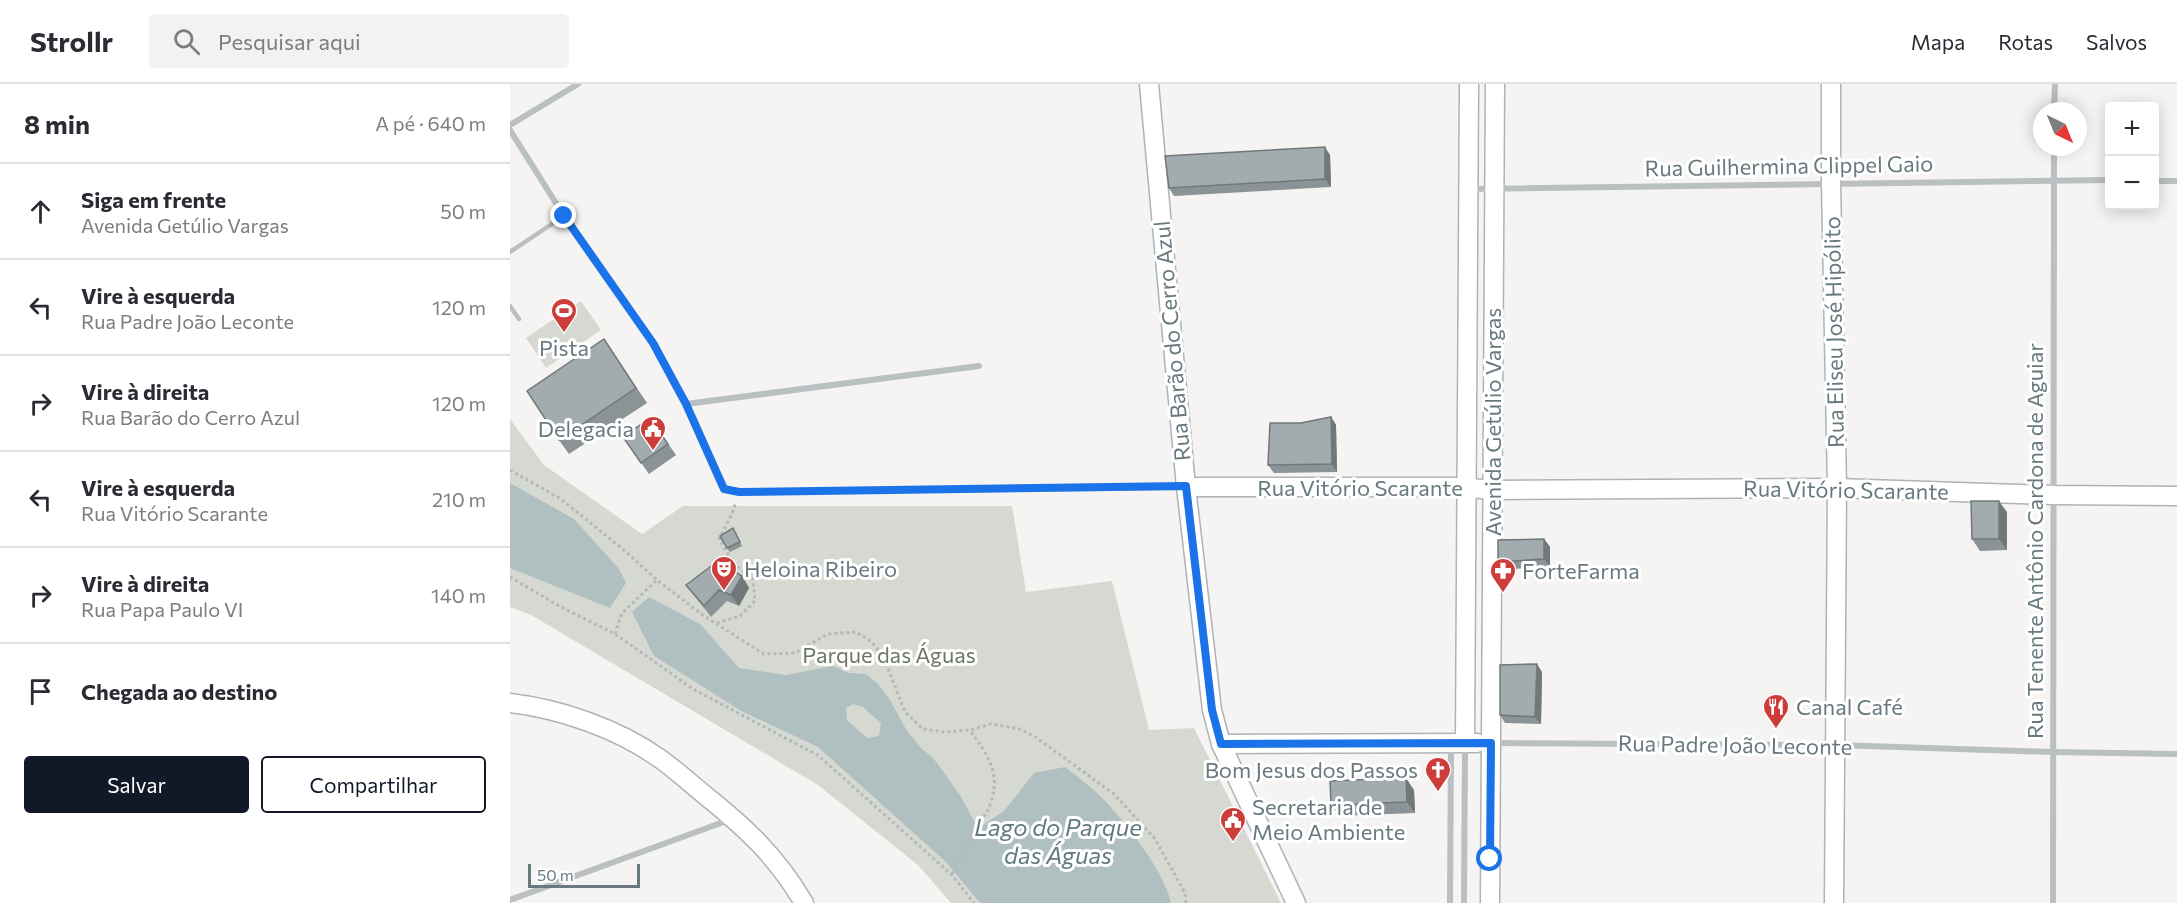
<!DOCTYPE html>
<html lang="pt">
<meta charset="utf-8">
<style>
:root{--surface:#fff;--page:#f2f2f3;--text:#2b2b33;--muted:#7c7c81;--line:#e1e1e2;--accent:#111827}
body{margin:0;font-family:Commissioner,sans-serif;background:var(--page);color:var(--text)}
.controls{position:absolute;right:18px;top:18px;display:grid;overflow:hidden;border-radius:6px;box-shadow:0 3px 15px #0003}
.controls button{width:54px;height:54px;display:grid;place-items:center;padding:0;border:0;border-bottom:2px solid var(--line);background:var(--surface);color:var(--text);font:30px sans-serif}
.compass{position:absolute;left:1523px;top:18px;width:54px;height:54px;border-radius:50%;background:var(--surface);box-shadow:0 3px 15px #0003;rotate:137deg}
.scale{position:absolute;left:18px;bottom:15px;width:112px;box-sizing:border-box;padding-left:6px;border:3px solid #68797f;border-top:0;font-size:16px;line-height:21px;white-space:nowrap;color:#68797f;-webkit-text-stroke:4px #fff;paint-order:stroke}
.stop{position:absolute;width:18px;height:18px;margin:-14px;border:4px solid #1a73e8;border-radius:50%;background:#fff}
.stop.end{background:#1a73e8;border-color:#fff;box-shadow:0 2px 6px #0008}
.list{margin:0;padding:0;list-style:none}
h2{display:flex;justify-content:space-between;align-items:center;height:78px;margin:0;padding:0 24px;font-size:26px}
h2 small{font-size:20px;font-weight:400;color:var(--muted)}
.list li{display:grid;grid-template-columns:39px 1fr auto;gap:18px;align-items:center;box-sizing:border-box;height:96px;padding:0 24px;border-top:2px solid var(--line)}
.list b{display:block;font-size:22px;white-space:nowrap}
.list p{margin:0;font-size:20px;white-space:nowrap;color:var(--muted)}
.list em{font-size:20px;font-style:normal;color:var(--muted)}
.actions{display:flex;gap:12px;padding:18px 24px}
.actions a{flex:1;padding:14px 0;border:2px solid var(--accent);border-radius:6px;text-align:center;font-size:21px;color:var(--accent)}
.actions .main{background:var(--accent);color:#fff}
.icon{flex:none;width:33px;height:33px;fill:none;stroke:currentColor;stroke-width:2;stroke-linecap:round;stroke-linejoin:round}
.map{position:relative;flex:none;width:1667px;height:819px;overflow:hidden}
header{display:flex;align-items:center;gap:36px;box-sizing:border-box;height:84px;padding:0 30px;background:var(--surface);border-bottom:2px solid var(--line)}
header strong{font-size:28px}
nav{display:flex;gap:33px;margin-inline-start:auto;font-size:21px}
.search{width:420px;height:54px;background:var(--page);display:flex;align-items:center;gap:15px;box-sizing:border-box;padding:0 21px;border-radius:6px;color:var(--muted);font-size:22px}
main{display:flex}
aside{flex:1;background:var(--surface)}
.map>svg:first-child{display:block}
.green{fill:#d6d9d2}
.water{fill:#b0bfc0;fill-rule:evenodd}
.lines{fill:none;stroke-linecap:round;stroke-linejoin:round}
.secondary-casing{stroke:#adb3b6;stroke-width:21}
.path{stroke:#b4b8ba;stroke-width:3;stroke-dasharray:3 3;stroke-linecap:butt}
.lane{stroke:#babfc1;stroke-width:4.5}
.street{stroke:#babfc1;stroke-width:6}
.secondary{stroke:#fff;stroke-width:18}
.wall{fill:#8b9396}
.shaded-wall{fill:#71787a}
.building{fill:#a2abae;stroke:#71787a;stroke-width:1.5}
.route{stroke:#1a73e8;stroke-width:8}
.labels{text-anchor:middle;stroke-width:6;stroke-linejoin:round;paint-order:stroke}
.street-label{font-size:22px;fill:#68797f;stroke:#fff}
.poi-label{font-size:22px;fill:#68797f;stroke:#fff;text-anchor:start}
.park-label{font-size:22px;fill:#6d7766;stroke:#fff}
.water-label{font-size:24px;font-style:italic;fill:#637b7c;stroke:#fff}
</style>
<header>
<strong>Strollr</strong>
<div class="search"><svg class="icon" aria-label="search" viewBox="0 0 24 24"><circle cx="10" cy="10" r="6"/><path d="M15 15l6 6"/></svg>Pesquisar aqui</div>
<nav><a>Mapa</a><a>Rotas</a><a>Salvos</a></nav>
</header>
<main>
<aside>
<h2>8 min<small>A pé · 640 m</small></h2>
<ul class="list">
<li><svg class="icon" aria-label="ahead" viewBox="0 0 24 24"><path d="M12 20V5M6 11l6-6 6 6"/></svg><div><b>Siga em frente</b><p>Avenida Getúlio Vargas</p></div><em>50 m</em></li>
<li><svg class="icon" aria-label="left" viewBox="0 0 24 24"><path d="M17 20v-9H6M10 6l-5 5 5 5"/></svg><div><b>Vire à esquerda</b><p>Rua Padre João Leconte</p></div><em>120 m</em></li>
<li><svg class="icon" aria-label="right" viewBox="0 0 24 24"><path d="M7 20v-9h11M14 6l5 5-5 5"/></svg><div><b>Vire à direita</b><p>Rua Barão do Cerro Azul</p></div><em>120 m</em></li>
<li><svg class="icon" aria-label="left" viewBox="0 0 24 24"><path d="M17 20v-9H6M10 6l-5 5 5 5"/></svg><div><b>Vire à esquerda</b><p>Rua Vitório Scarante</p></div><em>210 m</em></li>
<li><svg class="icon" aria-label="right" viewBox="0 0 24 24"><path d="M7 20v-9h11M14 6l5 5-5 5"/></svg><div><b>Vire à direita</b><p>Rua Papa Paulo VI</p></div><em>140 m</em></li>
<li><svg class="icon" aria-label="arrive" viewBox="0 0 24 24"><path d="M6 21V4h12l-3 4 3 4H6"/></svg><div><b>Chegada ao destino</b></div></li>
</ul>
<div class="actions"><a class="main">Salvar</a><a>Compartilhar</a></div>
</aside>
<div class="map">
<svg width="1667" height="819" viewBox="0 0 1667 819">
<rect width="100%" height="100%" fill="#f5f4f2"/>
<!-- green -->
<g class="green">
<path d="M71,217L91,246L36,284L16,254Z"/>
<path d="M0,335L34,381L132,450L173,422H502L516,508L602,497L639,646L684,644L771,819H441L408,781L308,701L21,531L0,523Z"/>
</g>
<!-- water -->
<g class="water">
<path d="M0,399L64,435L109,485L116,499L100,524L0,484Z"/>
<path d="M139,513L190,540L229,584L276,591L323,582L339,589L356,590L368,600L380,616L397,647L412,665L423,674L435,690L451,713L468,744L494,727L524,689L555,683C569,694 584,705 597,719C617,740 656,791 661,819H470L436,778L308,663L233,628L144,572L122,528ZM343,620L353,623L371,639L369,652L357,654L337,636L336,624Z"/>
</g>
<g class="lines">
<defs>
<g id="secondary">
<path d="M639,0L676,403L702,626L711,660L786,819"/>
<path d="M1321,0V99L1327,404L1324,819"/>
<path d="M676,403H948L983,406L1327,404L1543,411L1667,412"/>
<path d="M0,619C51,625 108,645 149,674C166,686 180,699 196,712C237,745 267,773 294,819"/>
<path d="M955,658L959,0"/>
<path d="M711,660L967,659"/>
<path d="M980,819L985,0"/>
</g>
</defs>
<!-- secondary casing -->
<use href="#secondary" class="secondary-casing"/>
<!-- path -->
<g class="path">
<path d="M0,386L51,415L115,467L147,496L194,532L254,570L285,569L318,550L346,548L361,557L373,572L395,628L413,645L434,648L460,646L481,640L510,645L524,652L604,710L645,755L675,809L676,819"/>
<path d="M0,493L51,523L105,550L183,605L309,672L442,791L464,819"/>
<path d="M207,539L230,532L245,517L243,495L224,480L209,455L222,430L226,418"/>
<path d="M105,550L112,529L147,496"/>
<path d="M442,790L469,736C476,732 477,728 480,721C492,689 477,671 460,646"/>
</g>
<!-- lane -->
<g class="lane">
<path d="M0,168L54,132"/>
<path d="M0,222L9,235"/>
</g>
<!-- street -->
<g class="street">
<path d="M1544,27L1545,0"/>
<path d="M0,41L68,0"/>
<path d="M0,46L54,132L143,259L176,320L214,405L229,408L675,403"/>
<path d="M1644,97H1667"/>
<path d="M961,105L1600,96"/>
<path d="M176,320L469,282"/>
<path d="M982,659L1326,661L1543,668L1667,670"/>
<path d="M0,816L219,736"/>
<path d="M940,819L941,661"/>
<path d="M954,819L955,662"/>
<path d="M1543,819L1544,63"/>
</g>
<!-- secondary -->
<use href="#secondary" class="secondary"/>
</g>
<!-- wall -->
<g class="wall">
<path d="M820,71L821,103L664,112L659,104Z"/>
<path d="M104,270L137,319L59,370L49,356Z"/>
<path d="M821,333L826,341L827,388L764,389L758,381L791,339Z"/>
<path d="M140,334L166,371L139,390L113,353Z"/>
<path d="M1497,428V466L1470,467L1462,455Z"/>
<path d="M223,444L232,462L220,468L217,464Z"/>
<path d="M1034,455L1040,463V482L993,486L988,478Z"/>
<path d="M232,492L239,504L229,522L217,517L201,533L176,501Z"/>
<path d="M1032,588L1031,640L995,639L990,631Z"/>
<path d="M904,706L905,729L829,732L821,721Z"/>
</g>
<!-- shaded-wall -->
<g class="shaded-wall">
<path d="M815,63L820,71L821,103L815,95Z"/>
<path d="M821,333L826,341L827,388L822,380Z"/>
<path d="M1489,417L1497,428V466L1489,455Z"/>
<path d="M1034,455L1040,463V482L1034,475Z"/>
<path d="M232,492L239,504L229,522L221,511Z"/>
<path d="M1027,580L1032,588L1031,640L1025,633Z"/>
<path d="M896,694L904,706L905,729L897,718Z"/>
</g>
<!-- building -->
<g class="building">
<path d="M815,63V95L659,104L655,72Z"/>
<path d="M94,255L126,304L49,356L17,307Z"/>
<path d="M821,333L822,380L758,381L760,339H791Z"/>
<path d="M140,334L158,360L131,379L113,353Z"/>
<path d="M1461,417H1489V455H1462Z"/>
<path d="M223,444L230,458L217,464L210,452Z"/>
<path d="M1034,455V475L988,478V456Z"/>
<path d="M212,474L222,486L232,492L221,511L209,506L194,522L176,501Z"/>
<path d="M1027,580L1025,633L990,631V581Z"/>
<path d="M896,694L897,718L821,721L820,697Z"/>
</g>
<g class="lines">
<!-- route -->
<path class="route" d="M54,132L143,259L176,320L214,405L229,408L676,402L702,626L711,660L981,659L980,775"/>
</g>
<!-- icons -->
<defs>
<symbol id="stadium-pin" viewBox="-11 -11 22 30"><path d="M0 17L-7.5 6A9.5 9.5 0 1 1 7.5 6Z" fill="#cd3e3a" stroke="#fff"/><path d="M0-5a6.5 5 0 1 0 0 10a6.5 5 0 1 0 0-10ZM-3.5-1.8h7v3.6h-7Z" fill="#fff"/></symbol>
<symbol id="civic-pin" viewBox="-11 -11 22 30"><path d="M0 17L-7.5 6A9.5 9.5 0 1 1 7.5 6Z" fill="#cd3e3a" stroke="#fff"/><path d="M-.6-6.5H3V-4.5H.6V-3L4-1V1h2V6H-6V1h2V-1L-.6-3ZM-1.2 2.5V6h2.4V2.5Z" fill="#fff"/></symbol>
<symbol id="theatre-pin" viewBox="-11 -11 22 30"><path d="M0 17L-7.5 6A9.5 9.5 0 1 1 7.5 6Z" fill="#cd3e3a" stroke="#fff"/><path d="M-5-5.5Q0-4 5-5.5V0Q5 5 0 6Q-5 5-5 0ZM-3.3-2.5H-1v1.5H-3.3ZM1-2.5H3.3v1.5H1ZM-2.8 1Q0 5.5 2.8 1Z" fill="#fff"/></symbol>
<symbol id="pharmacy-pin" viewBox="-11 -11 22 30"><path d="M0 17L-7.5 6A9.5 9.5 0 1 1 7.5 6Z" fill="#cd3e3a" stroke="#fff"/><path d="M-2-6h4v4h4v4h-4v4h-4v-4h-4v-4h4Z" fill="#fff"/></symbol>
<symbol id="restaurant-pin" viewBox="-11 -11 22 30"><path d="M0 17L-7.5 6A9.5 9.5 0 1 1 7.5 6Z" fill="#cd3e3a" stroke="#fff"/><path d="M-5-6h1v4h1v-4h1v4h1v-4h1v5L-1.5 .5V6h-2V.5L-5-1ZM5-6V6H3V1.5H1.5Q1.5-4 5-6Z" fill="#fff"/></symbol>
<symbol id="church-pin" viewBox="-11 -11 22 30"><path d="M0 17L-7.5 6A9.5 9.5 0 1 1 7.5 6Z" fill="#cd3e3a" stroke="#fff"/><path d="M-1.2-6h2.4v3.5h3.3v2.4h-3.3V6h-2.4V-.1h-3.3v-2.4h3.3Z" fill="#fff"/></symbol>
</defs>
<g fill-rule="evenodd">
<use href="#stadium-pin" x="39" y="212" width="30" height="40"/>
<use href="#civic-pin" x="128" y="330" width="30" height="40"/>
<use href="#theatre-pin" x="199" y="470" width="30" height="40"/>
<use href="#pharmacy-pin" x="978" y="472" width="30" height="40"/>
<use href="#restaurant-pin" x="1251" y="608" width="30" height="40"/>
<use href="#church-pin" x="913" y="671" width="30" height="40"/>
<use href="#civic-pin" x="708" y="721" width="30" height="40"/>
</g>
<g class="labels">
<!-- street labels -->
<g class="street-label">
<text transform="translate(1279 82) rotate(-1)" y="8">Rua Guilhermina Clippel Gaio</text>
<text transform="translate(1324 248) rotate(-91)" y="8">Rua Eliseu José Hipólito</text>
<text transform="translate(662 257) rotate(-95)" y="8">Rua Barão do Cerro Azul</text>
<text transform="translate(983 338) rotate(-90)" y="8">Avenida Getúlio Vargas</text>
<text x="850" y="412">Rua Vitório Scarante</text>
<text transform="translate(1336 406) rotate(1)" y="8">Rua Vitório Scarante</text>
<text transform="translate(1525 457) rotate(-90)" y="8">Rua Tenente Antônio Cardona de Aguiar</text>
<text transform="translate(1225 661) rotate(1)" y="8">Rua Padre João Leconte</text>
</g>
<!-- poi labels -->
<g class="poi-label">
<text x="54" y="272" text-anchor="middle">Pista</text>
<text x="124" y="353" text-anchor="end">Delegacia</text>
<text x="234" y="493">Heloina Ribeiro</text>
<text x="1012" y="495">ForteFarma</text>
<text x="1286" y="631">Canal Café</text>
<text x="908" y="694" text-anchor="end">Bom Jesus dos Passos</text>
<text x="742" y="731">Secretaria de<tspan x="742" dy="25">Meio Ambiente</tspan></text>
</g>
<!-- park labels -->
<g class="park-label">
<text x="379" y="579">Parque das Águas</text>
</g>
<!-- water labels -->
<g class="water-label">
<text x="548" y="752">Lago do Parque<tspan x="548" dy="28">das Águas</tspan></text>
</g>
</g>
</svg>
<div class="controls">
<button>+</button>
<button>−</button>
</div>
<svg class="compass" viewBox="-18 -18 36 36"><path d="M0-13l5 13h-10z" fill="#e53935"/><path d="M0 13l5-13h-10z" fill="#7c7c81"/></svg>
<div class="scale">50 m</div>
<div class="stop" style="left:980px;top:775px"></div>
<div class="stop end" style="left:54px;top:132px"></div>
</div>
</main>
